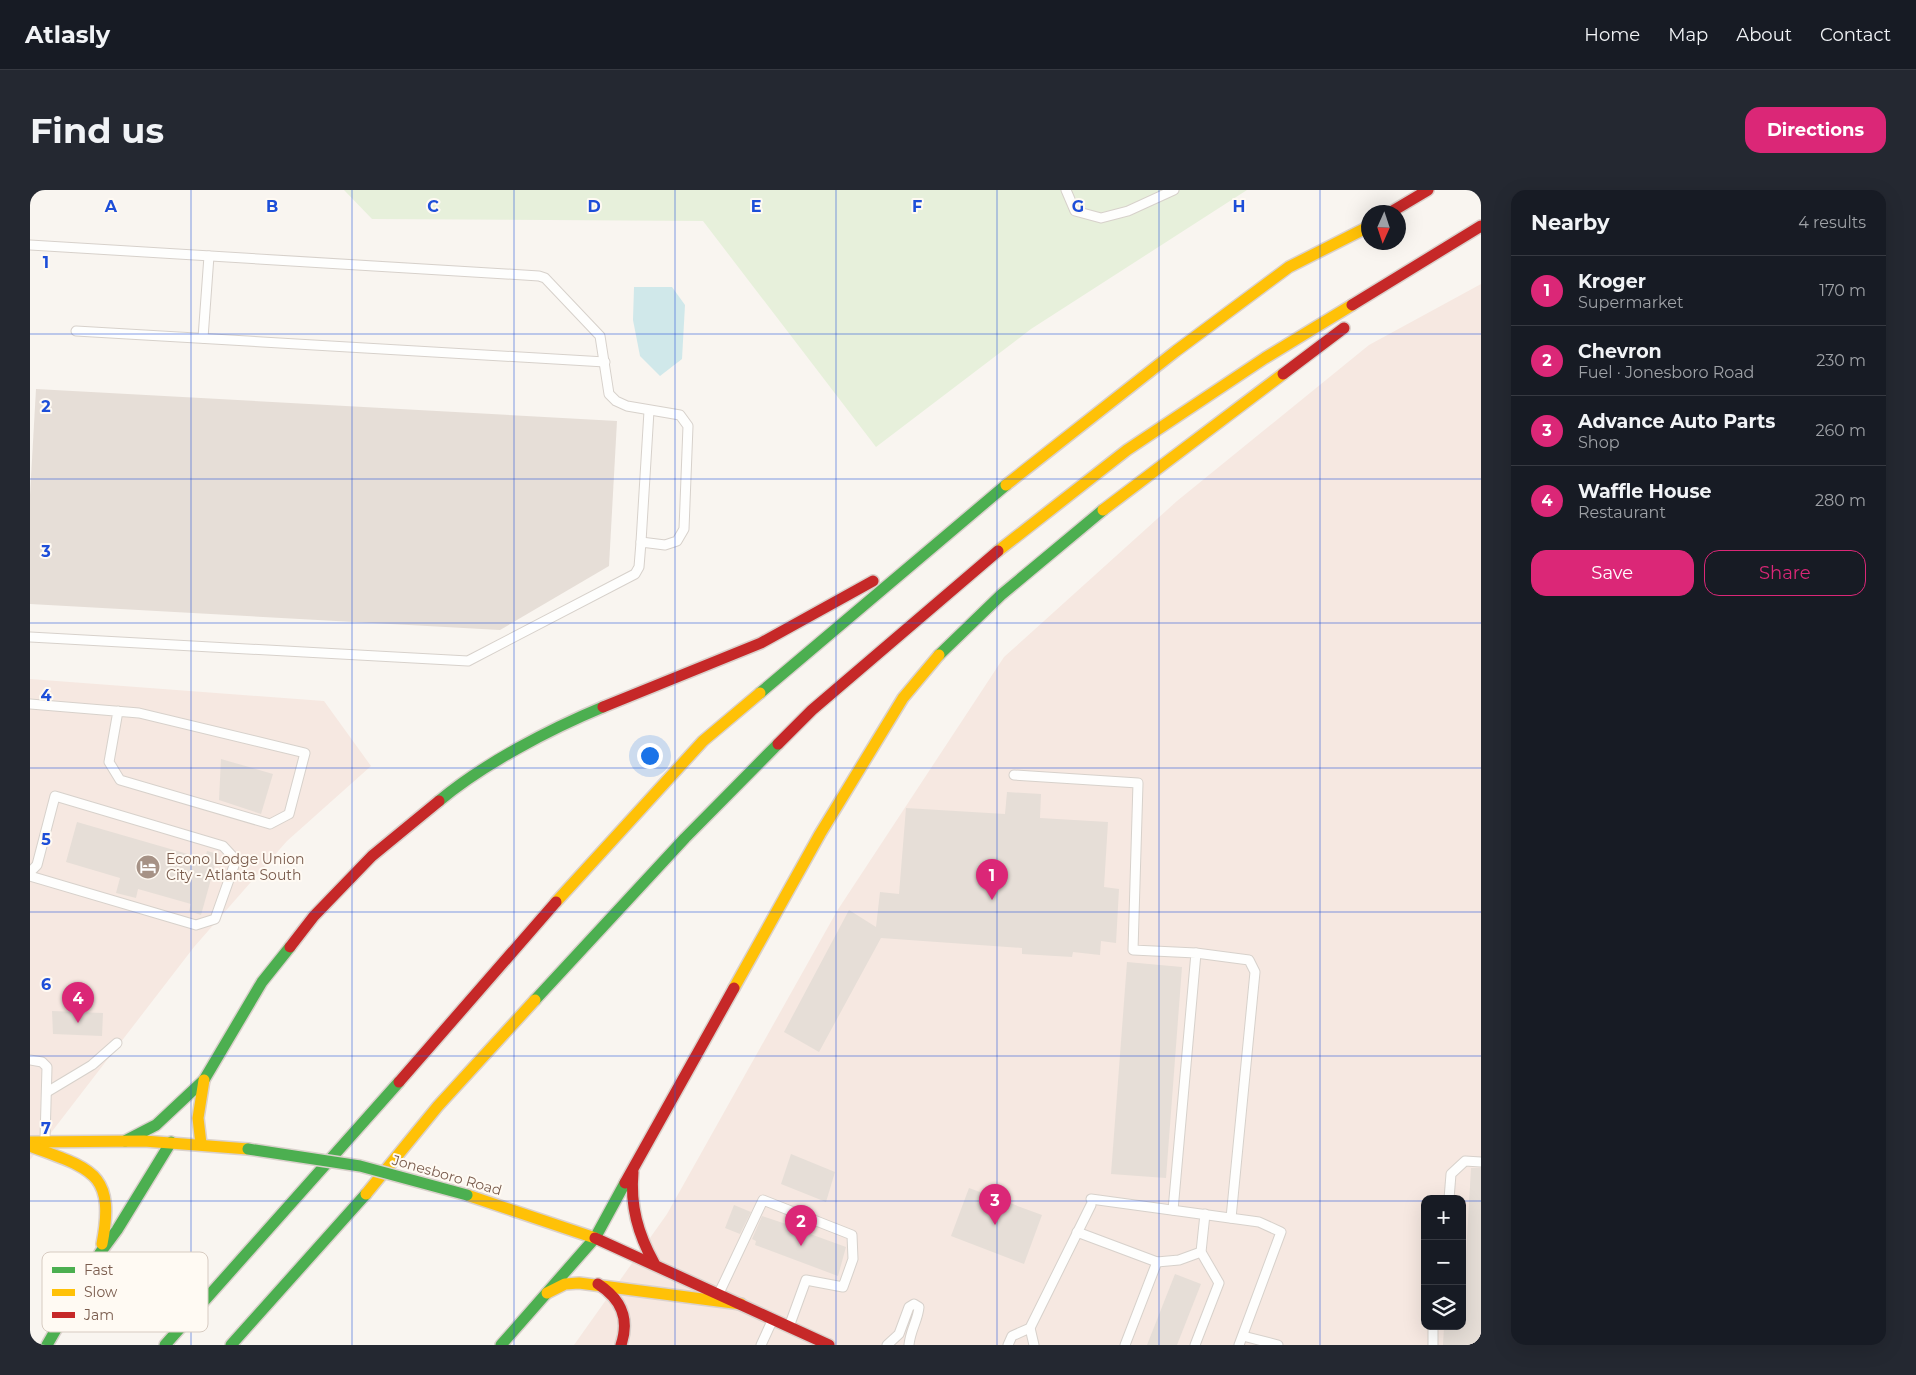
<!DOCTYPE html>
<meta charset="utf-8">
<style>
:root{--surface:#171b24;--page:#242831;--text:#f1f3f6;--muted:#9ea1a6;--line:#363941;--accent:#db2777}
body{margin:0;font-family:Montserrat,sans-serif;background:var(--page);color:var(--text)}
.controls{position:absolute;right:15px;bottom:15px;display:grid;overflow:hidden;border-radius:10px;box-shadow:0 5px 20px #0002}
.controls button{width:45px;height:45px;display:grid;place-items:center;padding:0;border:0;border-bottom:1px solid var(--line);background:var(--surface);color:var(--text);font:25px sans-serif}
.compass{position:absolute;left:1331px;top:15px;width:45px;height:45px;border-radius:50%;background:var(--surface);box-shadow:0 5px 20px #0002;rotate:183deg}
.you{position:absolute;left:619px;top:565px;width:18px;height:18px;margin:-12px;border:4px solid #fff;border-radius:50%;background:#1a73e8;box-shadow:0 0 0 8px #1a73e833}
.badge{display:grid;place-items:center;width:32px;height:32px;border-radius:50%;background:var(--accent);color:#fff;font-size:16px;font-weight:700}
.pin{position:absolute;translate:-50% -41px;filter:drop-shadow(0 1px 2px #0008)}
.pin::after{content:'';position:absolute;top:26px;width:18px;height:15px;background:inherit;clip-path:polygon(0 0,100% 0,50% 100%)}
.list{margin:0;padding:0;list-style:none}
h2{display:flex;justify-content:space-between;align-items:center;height:65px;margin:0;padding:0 20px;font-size:21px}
h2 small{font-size:16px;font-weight:400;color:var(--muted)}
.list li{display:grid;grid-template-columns:32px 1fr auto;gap:15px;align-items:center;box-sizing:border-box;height:70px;padding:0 20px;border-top:1px solid var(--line)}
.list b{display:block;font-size:19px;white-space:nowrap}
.list p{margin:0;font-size:16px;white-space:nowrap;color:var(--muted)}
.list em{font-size:16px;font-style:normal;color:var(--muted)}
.actions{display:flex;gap:10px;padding:15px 20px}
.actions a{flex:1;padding:11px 0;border:1px solid var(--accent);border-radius:15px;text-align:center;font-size:18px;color:var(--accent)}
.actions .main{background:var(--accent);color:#fff}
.icon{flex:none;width:28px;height:28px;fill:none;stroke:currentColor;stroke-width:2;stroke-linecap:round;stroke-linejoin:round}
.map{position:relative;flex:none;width:1451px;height:1155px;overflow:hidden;border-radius:15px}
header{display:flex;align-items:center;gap:30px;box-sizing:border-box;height:70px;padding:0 25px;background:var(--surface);border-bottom:1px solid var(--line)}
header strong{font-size:24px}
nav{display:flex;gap:28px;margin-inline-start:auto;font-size:18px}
.intro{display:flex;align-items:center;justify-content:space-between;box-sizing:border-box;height:120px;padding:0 30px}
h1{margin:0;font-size:35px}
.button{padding:12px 22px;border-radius:15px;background:var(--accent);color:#fff;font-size:18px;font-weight:700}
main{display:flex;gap:30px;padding:0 30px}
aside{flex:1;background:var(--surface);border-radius:15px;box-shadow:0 5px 20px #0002}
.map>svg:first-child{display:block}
.commercial{fill:#f6e8e1;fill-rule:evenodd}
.green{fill:#e7f0db}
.water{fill:#d0e8ea}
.building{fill:#e6ded7}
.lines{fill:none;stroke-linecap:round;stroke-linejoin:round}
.lane-casing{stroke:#d7d1cb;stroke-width:11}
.fast-casing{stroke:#dad1cc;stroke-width:14}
.slow-casing{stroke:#dad1cc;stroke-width:14}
.jam-casing{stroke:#dad1cc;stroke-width:14}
.lane{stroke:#fefefd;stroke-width:9}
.fast{stroke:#4caf50;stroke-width:11}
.slow{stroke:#ffc107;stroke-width:11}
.jam{stroke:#c62828;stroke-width:11}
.fast-bridge-casing{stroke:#dad1cc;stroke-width:14;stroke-linecap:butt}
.fast-bridge{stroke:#4caf50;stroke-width:11}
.grid{fill:none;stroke:#1d4ed8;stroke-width:1;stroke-opacity:0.55}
.labels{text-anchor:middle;stroke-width:4;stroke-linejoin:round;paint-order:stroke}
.poi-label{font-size:14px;fill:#7a5c4d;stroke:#fffaf3;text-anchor:start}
.street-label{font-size:14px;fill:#7a5c4d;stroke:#fffaf3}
.key{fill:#fffaf3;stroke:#d7cbc1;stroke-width:1}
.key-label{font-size:14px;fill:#7a5c4d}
.grid-label{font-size:16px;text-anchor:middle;font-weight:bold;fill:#1d4ed8;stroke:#fffaf3;stroke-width:4;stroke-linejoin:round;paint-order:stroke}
</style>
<header>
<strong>Atlasly</strong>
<nav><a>Home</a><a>Map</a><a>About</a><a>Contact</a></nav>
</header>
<div class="intro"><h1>Find us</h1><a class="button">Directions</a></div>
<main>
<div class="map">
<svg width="1451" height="1155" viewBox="0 0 1451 1155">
<rect width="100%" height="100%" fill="#f9f5f0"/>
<!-- commercial -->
<g class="commercial">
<path d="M1451,94V1155H544L637,1024L807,721L974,467L1147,311L1339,155ZM1395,1009H1432V1136H1395Z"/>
<path d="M0,489L294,511L341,576L257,651L164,757L0,970Z"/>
</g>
<!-- green -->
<path class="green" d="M314,0H1217L1001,139L846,257L673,31L342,29Z"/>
<!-- water -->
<path class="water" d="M604,97H642L655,115L652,169L630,186L610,166L603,130Z"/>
<!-- building -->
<g class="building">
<path d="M6,199L587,231L579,376L470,440L0,414V305Z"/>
<path d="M191,569L243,584L231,624L189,610Z"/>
<path d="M977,602L1011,604L1010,628L1078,632L1074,697L1089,699L1086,753L1071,751L1070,765L1043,762L1042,767L992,764V758L851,748L789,862L754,842L819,720L846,737L850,702L869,704L876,618L975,624Z"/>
<path d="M47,632L175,669L177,661L188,664L171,725L159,721L161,714L108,699L106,708L86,703L90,688L36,672Z"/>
<path d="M1097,772L1152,777L1136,988L1081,984Z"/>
<path d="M22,821L73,823L72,846L23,844Z"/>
<path d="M761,964L805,982L796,1012L751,994Z"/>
<path d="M1441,978H1451V1155H1413L1414,1136H1432Z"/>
<path d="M939,998L1012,1025L994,1074L921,1046Z"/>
<path d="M704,1015L721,1022L710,1044L695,1038Z"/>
<path d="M732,1026L759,1035L762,1028L775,1033L772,1041L816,1057L808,1086L725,1055L726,1051L722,1049Z"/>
<path d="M1145,1084L1171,1094L1147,1155H1117Z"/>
</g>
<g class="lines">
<defs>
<g id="lane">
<path d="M1036,0L1045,21L1071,28L1098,21L1144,0"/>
<path d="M0,55L509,86L515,88L570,146L579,204L586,211L597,216L650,225L658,236L654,339L647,351L635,355L611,352L609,377L605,384L438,471L0,447"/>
<path d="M46,141L575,172"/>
<path d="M173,148L179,66"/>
<path d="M611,352L619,221"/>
<path d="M0,514L109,523L275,563L259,624L240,634L90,590L79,572L88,521"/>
<path d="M984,585L1108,593L1103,760L1166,763L1143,1020"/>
<path d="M0,682L7,675L25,606L193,656L206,670L185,729L166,735L0,686"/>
<path d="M1166,763L1219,770L1225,782L1201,1028"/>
<path d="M0,870L12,872L17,877L15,949"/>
<path d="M17,902L62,875L87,853"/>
<path d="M1061,1009L1229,1032L1251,1042L1209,1155"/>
<path d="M1419,1009L1421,984L1435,971L1451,972"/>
<path d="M1047,1042L1127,1072L1095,1155"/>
<path d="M1127,1072L1149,1070L1171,1062"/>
<path d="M690,1101L733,1010L822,1045L823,1069L813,1097L776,1090L760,1134"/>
<path d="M1000,1138L1004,1155"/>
<path d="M1213,1146L1248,1155"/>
<path d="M731,1155L742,1131"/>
<path d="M857,1155L869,1144L879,1117L884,1114L889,1117C888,1130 880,1141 879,1155"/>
<path d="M978,1155L982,1146L1000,1138L1061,1015"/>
<path d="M1165,1155L1189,1093L1171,1062L1175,1024"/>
<path d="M1403,1155V1136"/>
</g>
<g id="fast">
<path d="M909,465L971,405L1073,320"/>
<path d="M730,503L976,295"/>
<path d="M409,611C453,574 520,539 573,517"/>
<path d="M505,810L655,648L748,554"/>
<path d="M95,951L126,935L174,890L232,792L260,757"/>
<path d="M17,1155L70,1063L87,1040L141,952"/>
<path d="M135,1155L369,892"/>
<path d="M201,1155L336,1004"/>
<path d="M471,1155L565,1048L595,993"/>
</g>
<g id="slow">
<path d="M976,295L1146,161L1259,77L1338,37"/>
<path d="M1073,320L1253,184"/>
<path d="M968,361L1097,260L1235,168L1322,115"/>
<path d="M526,712L673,551L730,503"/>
<path d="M704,798L790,644L873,508L909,465"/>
<path d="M0,952L114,951L218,959"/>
<path d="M171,954L168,928L174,890"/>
<path d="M0,956C60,979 86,981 72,1054"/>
<path d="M336,1004L408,916L505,810"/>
<path d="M437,1005L565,1048"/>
<path d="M517,1103L535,1094L549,1093L711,1114"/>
</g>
<g id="jam">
<path d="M1361,22L1398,0"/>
<path d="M1322,115L1451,36"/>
<path d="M1253,184L1314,138"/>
<path d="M573,517L731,453L843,391"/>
<path d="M748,554L782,520L968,361"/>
<path d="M260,757L284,726L342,666L409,611"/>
<path d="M369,892L526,712"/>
<path d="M603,982C600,1016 608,1044 624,1073"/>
<path d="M595,993L704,798"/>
<path d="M565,1048L799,1155"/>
<path d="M568,1094C591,1109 600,1128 591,1155"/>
</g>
</defs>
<!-- lane casing -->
<use href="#lane" class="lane-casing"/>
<!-- fast casing -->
<use href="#fast" class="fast-casing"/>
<!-- slow casing -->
<use href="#slow" class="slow-casing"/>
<!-- jam casing -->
<use href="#jam" class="jam-casing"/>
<!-- lane -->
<use href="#lane" class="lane"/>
<!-- fast -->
<use href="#fast" class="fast"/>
<!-- slow -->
<use href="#slow" class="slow"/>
<!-- jam -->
<use href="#jam" class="jam"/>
<defs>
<path id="fast-bridge" d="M218,959L330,976L437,1005"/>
</defs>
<!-- fast-bridge casing -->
<use href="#fast-bridge" class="fast-bridge-casing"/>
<!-- fast-bridge -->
<use href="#fast-bridge" class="fast-bridge"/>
</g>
<!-- grid -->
<path class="grid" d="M161,0V1155M322,0V1155M484,0V1155M645,0V1155M806,0V1155M967,0V1155M1129,0V1155M1290,0V1155M0,144H1451M0,289H1451M0,433H1451M0,578H1451M0,722H1451M0,866H1451M0,1011H1395M1432,1011H1451"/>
<!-- icons -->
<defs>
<symbol id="hotel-disc" viewBox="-11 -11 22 22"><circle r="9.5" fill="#a69286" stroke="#fffaf3"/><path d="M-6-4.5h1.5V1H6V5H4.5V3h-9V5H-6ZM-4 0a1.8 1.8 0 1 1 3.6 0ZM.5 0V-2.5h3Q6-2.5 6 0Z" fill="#fff"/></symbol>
</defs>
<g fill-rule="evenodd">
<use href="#hotel-disc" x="104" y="663" width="28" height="28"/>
</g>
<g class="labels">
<!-- poi labels -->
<g class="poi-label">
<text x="136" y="674">Econo Lodge Union<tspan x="136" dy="16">City - Atlanta South</tspan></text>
</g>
<!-- street labels -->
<g class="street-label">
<text transform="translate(417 985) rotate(16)" y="5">Jonesboro Road</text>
</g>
</g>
<!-- legend -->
<rect x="12" y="1062" width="166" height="80" rx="8" class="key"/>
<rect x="22" y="1077" width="23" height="6" fill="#4caf50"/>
<rect x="22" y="1099" width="23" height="7" fill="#ffc107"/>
<rect x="22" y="1122" width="23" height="6" fill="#c62828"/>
<g class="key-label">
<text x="54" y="1085">Fast</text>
<text x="54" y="1107">Slow</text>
<text x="54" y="1130">Jam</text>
</g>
<g class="grid-label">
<text x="81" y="22">A</text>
<text x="242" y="22">B</text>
<text x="403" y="22">C</text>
<text x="564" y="22">D</text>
<text x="726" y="22">E</text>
<text x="887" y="22">F</text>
<text x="1048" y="22">G</text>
<text x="1209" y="22">H</text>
<text x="16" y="78">1</text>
<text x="16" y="222">2</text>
<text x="16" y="367">3</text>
<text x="16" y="511">4</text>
<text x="16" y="655">5</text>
<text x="16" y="800">6</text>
<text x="16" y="944">7</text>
</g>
</svg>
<div class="controls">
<button>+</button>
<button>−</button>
<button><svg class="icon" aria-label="layers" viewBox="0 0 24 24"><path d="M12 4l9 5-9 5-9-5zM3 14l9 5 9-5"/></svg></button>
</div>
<svg class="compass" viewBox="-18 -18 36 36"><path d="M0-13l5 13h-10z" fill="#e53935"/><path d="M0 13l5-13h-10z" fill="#9ea1a6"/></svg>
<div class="you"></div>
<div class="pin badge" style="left:962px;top:710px">1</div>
<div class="pin badge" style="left:771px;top:1056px">2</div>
<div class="pin badge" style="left:965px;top:1035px">3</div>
<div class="pin badge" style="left:48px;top:833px">4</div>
</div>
<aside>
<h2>Nearby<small>4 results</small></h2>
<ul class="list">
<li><span class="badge">1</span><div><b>Kroger</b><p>Supermarket</p></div><em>170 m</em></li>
<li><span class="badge">2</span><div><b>Chevron</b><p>Fuel · Jonesboro Road</p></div><em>230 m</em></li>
<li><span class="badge">3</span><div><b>Advance Auto Parts</b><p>Shop</p></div><em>260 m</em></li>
<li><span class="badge">4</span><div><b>Waffle House</b><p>Restaurant</p></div><em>280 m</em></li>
</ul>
<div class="actions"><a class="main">Save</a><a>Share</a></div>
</aside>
</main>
